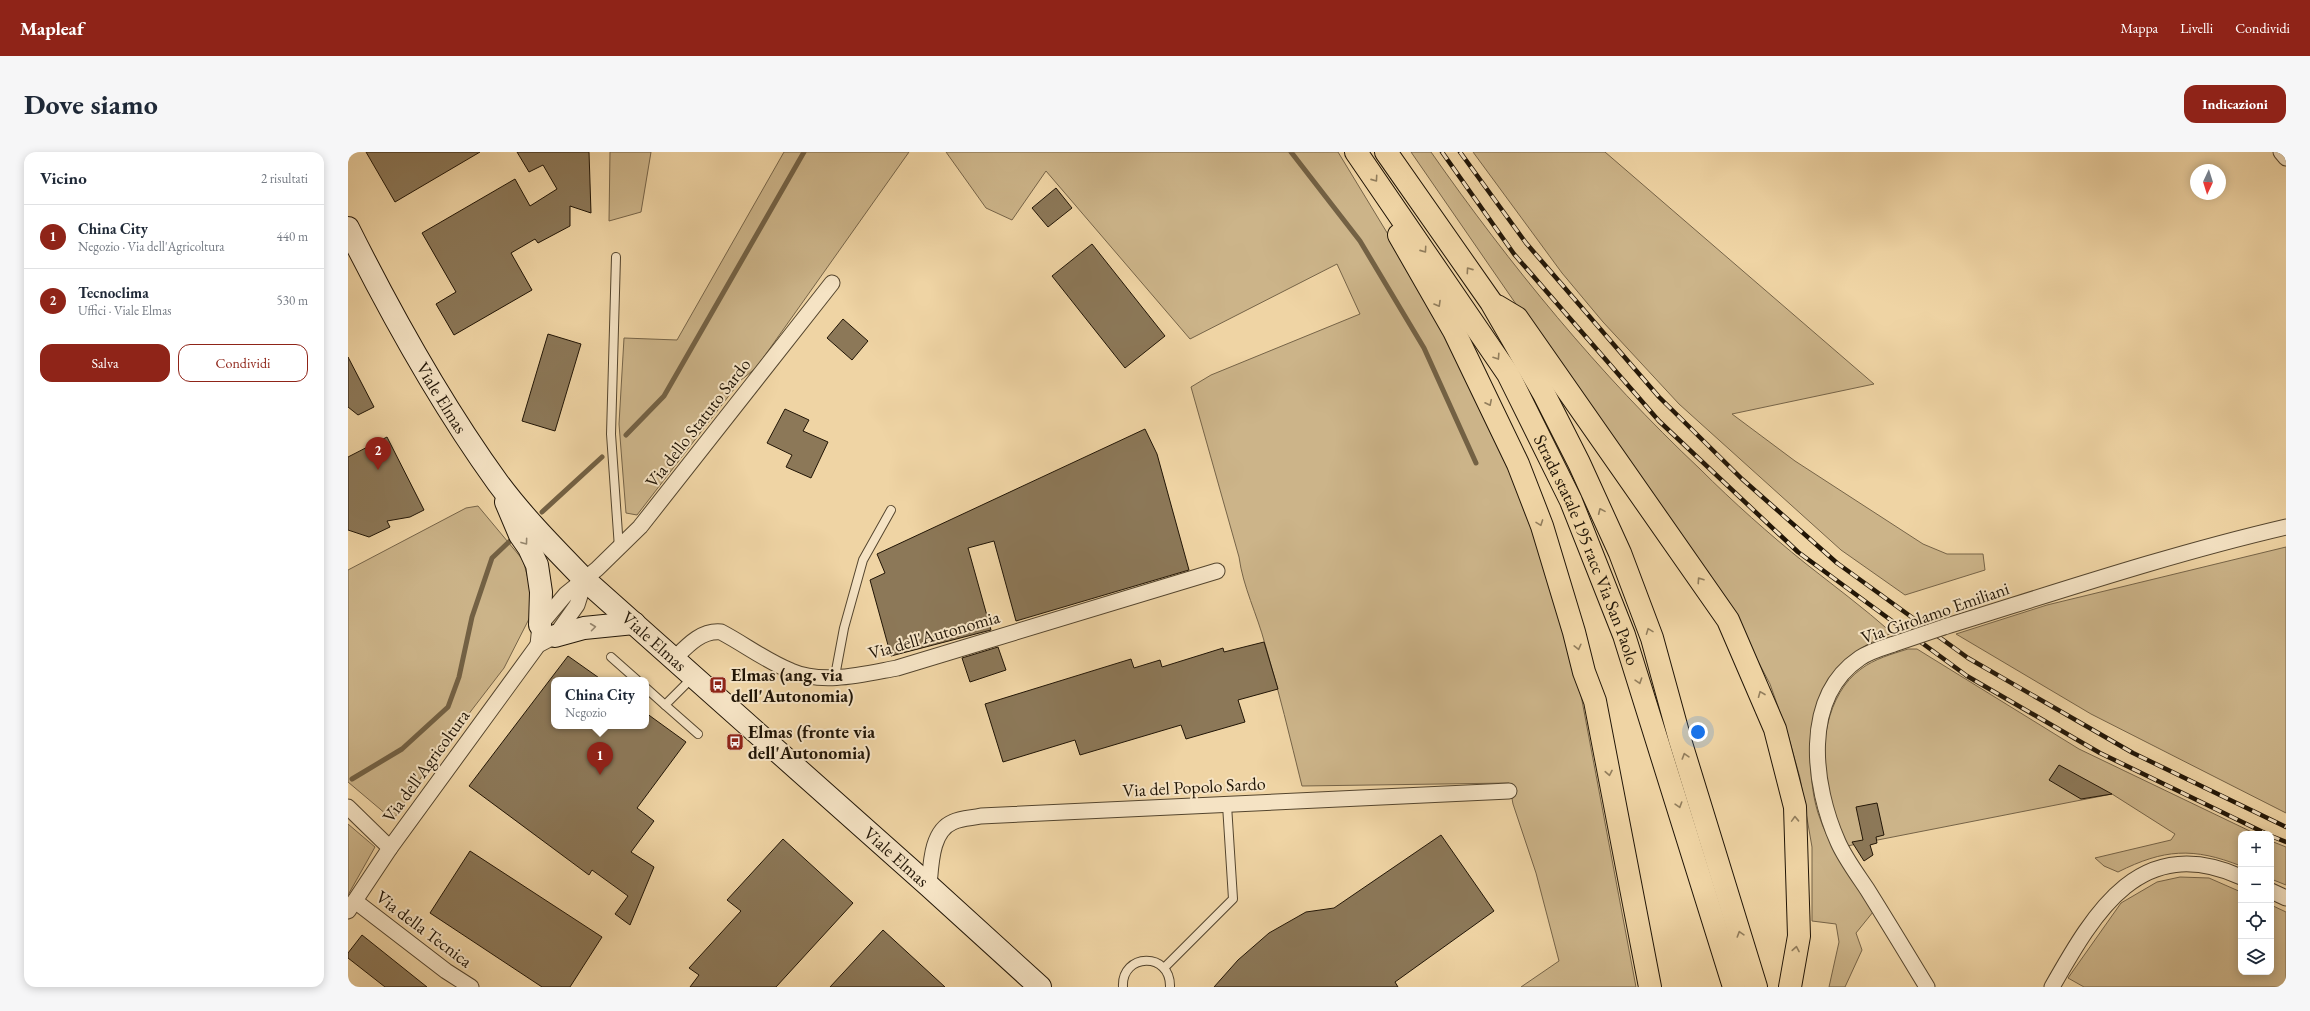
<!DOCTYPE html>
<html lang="it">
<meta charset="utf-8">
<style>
:root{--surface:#fff;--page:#f6f6f7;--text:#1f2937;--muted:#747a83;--line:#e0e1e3;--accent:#8f2418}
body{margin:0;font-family:"EB Garamond",serif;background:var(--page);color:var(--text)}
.controls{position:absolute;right:12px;bottom:12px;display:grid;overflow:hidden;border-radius:8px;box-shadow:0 2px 10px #0003}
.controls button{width:36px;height:36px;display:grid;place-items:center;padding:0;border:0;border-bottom:1px solid var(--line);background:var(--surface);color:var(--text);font:20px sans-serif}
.compass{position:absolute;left:1842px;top:12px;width:36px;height:36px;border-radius:50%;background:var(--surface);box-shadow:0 2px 10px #0003;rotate:184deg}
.you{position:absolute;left:1350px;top:580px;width:14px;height:14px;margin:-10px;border:3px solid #fff;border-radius:50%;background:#1a73e8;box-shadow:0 0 0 6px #1a73e833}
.badge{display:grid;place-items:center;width:26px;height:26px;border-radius:50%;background:var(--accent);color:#fff;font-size:13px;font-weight:700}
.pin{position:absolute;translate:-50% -33px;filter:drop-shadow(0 1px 2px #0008)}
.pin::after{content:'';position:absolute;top:21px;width:14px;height:12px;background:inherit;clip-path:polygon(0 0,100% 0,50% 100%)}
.popup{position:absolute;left:203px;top:525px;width:98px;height:52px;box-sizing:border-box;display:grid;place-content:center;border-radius:8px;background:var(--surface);filter:drop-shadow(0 1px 3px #0005);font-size:13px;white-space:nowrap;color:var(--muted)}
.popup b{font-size:15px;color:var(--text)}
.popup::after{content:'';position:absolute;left:50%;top:100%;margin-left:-8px;border:8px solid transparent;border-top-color:var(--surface)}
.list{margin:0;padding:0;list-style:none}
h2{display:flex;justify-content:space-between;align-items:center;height:52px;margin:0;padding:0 16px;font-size:17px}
h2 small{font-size:13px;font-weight:400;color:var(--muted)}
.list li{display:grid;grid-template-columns:26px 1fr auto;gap:12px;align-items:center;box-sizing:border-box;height:64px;padding:0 16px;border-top:1px solid var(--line)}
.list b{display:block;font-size:15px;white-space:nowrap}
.list p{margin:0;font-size:13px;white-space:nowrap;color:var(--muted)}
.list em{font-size:13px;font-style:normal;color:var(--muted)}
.actions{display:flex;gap:8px;padding:12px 16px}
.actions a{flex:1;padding:9px 0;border:1px solid var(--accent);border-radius:12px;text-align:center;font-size:14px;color:var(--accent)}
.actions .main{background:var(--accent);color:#fff}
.icon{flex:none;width:22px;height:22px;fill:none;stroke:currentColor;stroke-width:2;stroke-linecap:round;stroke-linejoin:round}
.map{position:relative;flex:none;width:1938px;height:835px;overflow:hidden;border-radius:12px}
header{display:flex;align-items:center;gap:24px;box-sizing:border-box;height:56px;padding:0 20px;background:var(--accent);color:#fff}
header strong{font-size:19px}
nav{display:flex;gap:22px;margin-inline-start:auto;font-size:14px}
.intro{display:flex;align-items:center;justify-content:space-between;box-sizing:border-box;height:96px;padding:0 24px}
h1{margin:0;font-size:28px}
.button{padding:10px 18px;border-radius:12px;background:var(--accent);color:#fff;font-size:14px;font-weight:700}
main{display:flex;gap:24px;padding:0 24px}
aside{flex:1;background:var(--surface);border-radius:12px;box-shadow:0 2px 10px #0003}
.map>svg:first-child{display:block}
.green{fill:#ccb489;stroke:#766448}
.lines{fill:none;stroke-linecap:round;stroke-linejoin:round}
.stream{stroke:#736144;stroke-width:5}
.building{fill:#8c7858;stroke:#211506}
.service-casing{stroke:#54452e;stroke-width:10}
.minor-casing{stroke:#54452e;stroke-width:17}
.secondary-casing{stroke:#211506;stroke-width:24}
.trunk-casing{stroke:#211506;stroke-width:24}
.service{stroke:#f5e3c4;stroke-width:8}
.minor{stroke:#f5e3c4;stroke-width:15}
.secondary{stroke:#f5e3c4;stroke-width:22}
.trunk{stroke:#efd4a4;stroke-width:22}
.rail-casing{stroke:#211506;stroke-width:4.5}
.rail{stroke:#f5e3c4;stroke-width:3;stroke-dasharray:9;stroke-linecap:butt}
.minor-bridge-casing{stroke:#54452e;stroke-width:17;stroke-linecap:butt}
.minor-bridge{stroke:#f5e3c4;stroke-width:15}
.oneway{stroke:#927e5d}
.oneway2{stroke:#96866e}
.labels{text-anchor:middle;stroke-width:4;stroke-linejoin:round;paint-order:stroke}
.street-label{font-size:18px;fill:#211506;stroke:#f5e3c4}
.poi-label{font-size:18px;font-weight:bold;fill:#211506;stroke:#f5e3c4;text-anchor:start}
</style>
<header>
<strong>Mapleaf</strong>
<nav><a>Mappa</a><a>Livelli</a><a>Condividi</a></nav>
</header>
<div class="intro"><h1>Dove siamo</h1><a class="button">Indicazioni</a></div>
<main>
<aside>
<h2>Vicino<small>2 risultati</small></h2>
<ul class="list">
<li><span class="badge">1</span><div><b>China City</b><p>Negozio · Via dell'Agricoltura</p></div><em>440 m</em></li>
<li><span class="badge">2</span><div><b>Tecnoclima</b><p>Uffici · Viale Elmas</p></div><em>530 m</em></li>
</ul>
<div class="actions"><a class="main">Salva</a><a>Condividi</a></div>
</aside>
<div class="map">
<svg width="1938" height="835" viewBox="0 0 1938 835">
<rect width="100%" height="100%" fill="#efd4a4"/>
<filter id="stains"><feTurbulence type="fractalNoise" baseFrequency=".005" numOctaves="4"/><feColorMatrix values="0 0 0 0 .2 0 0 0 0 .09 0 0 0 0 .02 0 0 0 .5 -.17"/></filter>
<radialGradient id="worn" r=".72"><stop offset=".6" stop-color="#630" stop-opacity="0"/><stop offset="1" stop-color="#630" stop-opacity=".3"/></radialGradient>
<!-- green -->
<g class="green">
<path d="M262,0H303L293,60L261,69Z"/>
<path d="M436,0H561L408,216L393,228L289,363L278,361L271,272L276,186L329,188Z"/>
<path d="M598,0H990L1069,130L1127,238L1192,393L1229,522L1288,835H1173L1211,809L1188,721L1165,652L1161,631L954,634C942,586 931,539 917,492C909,462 895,435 891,405L843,235L863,223L1012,162L989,112L842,187L698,19L664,68L638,56Z"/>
<path d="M1063,0H1083C1162,113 1251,222 1352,317C1385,350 1421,382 1457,411C1486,434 1516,456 1544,481C1523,489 1495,505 1482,525C1460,559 1458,623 1470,661C1481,696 1506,728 1525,760L1508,781L1514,798L1497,835H1481L1491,790L1488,772L1464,769V695L1452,626L1440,583L1422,532L1395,481Z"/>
<path d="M1125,0H1257L1526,232L1384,262L1447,309L1575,392L1599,402H1635L1637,418L1557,443L1493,398L1331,252L1255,170L1214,121Z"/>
<path d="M130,354L175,408L182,434V465L156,516L80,615L45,668L0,630V418L118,356Z"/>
<path d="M1938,395V661L1743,562L1608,482L1699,453Z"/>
<path d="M1560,497H1569L1731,597L1908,682H1893V714C1845,695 1816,697 1770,720L1756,714L1747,706L1823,688L1827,682L1764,642L1499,694C1492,676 1481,656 1478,637C1471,598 1478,542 1513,517C1526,507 1544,502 1560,497Z"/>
<path d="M0,672L27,695L0,743Z"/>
<path d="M1923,689L1938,695V733L1923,727Z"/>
<path d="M1832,725L1861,726L1893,740V820H1923V753L1938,760V835H1736L1720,826L1773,751L1809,730Z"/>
</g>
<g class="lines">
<!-- stream -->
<g class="stream">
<path d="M943,0L1012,89L1076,196L1128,311"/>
<path d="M278,283L316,244L456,0"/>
<path d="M194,360L254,305"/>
<path d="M4,627L54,597L100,555L111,525L124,465L144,406L165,386"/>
</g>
</g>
<!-- building -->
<g class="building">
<path d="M18,0H132L47,50Z"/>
<path d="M169,0H241L243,61L222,54V74L190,91L187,87L163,101L184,138L106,183L88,152L108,140L74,81L167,27L182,54L209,37L195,13L181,20Z"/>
<path d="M708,36L724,56L700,75L684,56Z"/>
<path d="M744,92L817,184L777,216L704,124Z"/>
<path d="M495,167L520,189L504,208L479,186Z"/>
<path d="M200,182L233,192L207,279L174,269Z"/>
<path d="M0,205L26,255L10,263L0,255Z"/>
<path d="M437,257L461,268L455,279L480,290L463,326L438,315L444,303L419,291Z"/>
<path d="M797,277L809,302L841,418L668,469L646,389L620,396L643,478L543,504L522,428L537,421L529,402Z"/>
<path d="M39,285L76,358L62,365L39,369L42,375L21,385L0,378V305Z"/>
<path d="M916,490L930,537L890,548L897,570L838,587L833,573L732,603L727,588L655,610L637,552L783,507L786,516L812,508L814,515L875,496L876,500Z"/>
<path d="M650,495L658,518L622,530L614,506Z"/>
<path d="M220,504L254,528H206V574H298V561L338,590L289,656L306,669L283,700L306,715L282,773L267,762L280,744L244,718L241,723L121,634Z"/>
<path d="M1711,613L1764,642L1733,647L1701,628Z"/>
<path d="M1529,651L1536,683L1528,685L1529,691L1522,693L1525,703L1516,709L1504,690L1515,688L1508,655Z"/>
<path d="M1093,683L1146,759L1047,830L1050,835H866L890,808L921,781L958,760L986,756Z"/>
<path d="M435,687L505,751L428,835H342L351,823L341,816L393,759L379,748Z"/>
<path d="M122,699L254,785L222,835H194L82,761Z"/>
<path d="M535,778L597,835H482Z"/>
<path d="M14,783L79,835H37L0,806V801Z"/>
</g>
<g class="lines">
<defs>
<g id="service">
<path d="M268,105L263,282L271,396"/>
<path d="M263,505L289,528"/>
<path d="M487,524L496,476L515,408L543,358"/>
<path d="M345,525L317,553L350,582"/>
<path d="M298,536L317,553"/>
<path d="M816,816L885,747L879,653"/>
<path d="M775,835C773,801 823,799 822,835"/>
</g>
<g id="minor">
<path d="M1933,0L1938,6"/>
<path d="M1596,475C1709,440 1822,402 1938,375"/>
<path d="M1546,492C1534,496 1522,499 1512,506C1453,546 1465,634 1490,690C1497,706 1509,722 1519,737C1539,769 1559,802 1579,835"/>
<path d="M190,493L192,473L218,442L249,417L292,375L484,131"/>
<path d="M326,507C339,494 353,478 373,480C396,492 418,509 443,519C475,533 516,522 549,516L869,419"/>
<path d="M0,655L42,696"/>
<path d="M581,734C583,713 583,679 605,670C613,666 624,666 633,664L1161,639"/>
<path d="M1923,739L1938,746"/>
<path d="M7,749L98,819L123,835"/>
<path d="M0,759L42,696L190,493L207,484L229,453L237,428"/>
<path d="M1704,835C1747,759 1793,680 1893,725"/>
</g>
<g id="secondary">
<path id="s1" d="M0,76C44,164 92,251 150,331C176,366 207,397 237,428L581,734L692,835"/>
<path d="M158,350L172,383L181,396L189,413L193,440L192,473"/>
<path d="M207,484L236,476L286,471"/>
</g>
<g id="trunk">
<path id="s2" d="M1008,0L1160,222L1223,349L1276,483L1386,835"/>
<path d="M1038,0L1143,150L1196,242L1231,311L1272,401L1304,486L1332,588L1408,835"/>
<path d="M1051,83L1106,179L1170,312L1194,374L1226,480L1236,520L1247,549L1302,835"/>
<path d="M1149,154L1169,166L1380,468L1427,577L1447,655L1451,784L1442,835"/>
</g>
</defs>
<!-- service casing -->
<use href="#service" class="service-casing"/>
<!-- minor casing -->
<use href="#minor" class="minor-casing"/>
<!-- secondary casing -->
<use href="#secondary" class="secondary-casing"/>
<!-- trunk casing -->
<use href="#trunk" class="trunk-casing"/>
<!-- service -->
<use href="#service" class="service"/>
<!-- minor -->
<use href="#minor" class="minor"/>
<!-- secondary -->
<use href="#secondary" class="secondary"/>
<!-- trunk -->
<use href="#trunk" class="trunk"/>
<defs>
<g id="rail">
<path d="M1094,0L1166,102L1311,269L1450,400L1619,524L1752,601L1919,682"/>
<path d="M1112,0L1178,91L1311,245L1394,327L1489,411L1620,506L1785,601L1938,675"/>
<path d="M1923,684L1938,690"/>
</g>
</defs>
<!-- rail casing -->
<use href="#rail" class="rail-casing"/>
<!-- rail -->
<use href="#rail" class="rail"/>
<defs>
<path id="minor-bridge" d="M1546,492L1596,475"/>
</defs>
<!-- minor-bridge casing -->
<use href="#minor-bridge" class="minor-bridge-casing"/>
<!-- minor-bridge -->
<use href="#minor-bridge" class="minor-bridge"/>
</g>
<!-- one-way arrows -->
<defs><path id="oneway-chevron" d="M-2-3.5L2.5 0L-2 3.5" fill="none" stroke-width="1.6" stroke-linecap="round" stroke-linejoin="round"/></defs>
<g class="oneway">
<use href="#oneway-chevron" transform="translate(1027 27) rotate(55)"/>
<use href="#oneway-chevron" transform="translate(1076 98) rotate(55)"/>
<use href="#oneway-chevron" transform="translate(1121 118) rotate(-125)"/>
<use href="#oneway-chevron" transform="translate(1090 152) rotate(60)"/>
<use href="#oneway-chevron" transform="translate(1149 205) rotate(57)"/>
<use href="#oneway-chevron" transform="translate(1141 251) rotate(64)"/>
<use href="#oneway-chevron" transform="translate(1253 359) rotate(-114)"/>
<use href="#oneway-chevron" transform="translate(1192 371) rotate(70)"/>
<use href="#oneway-chevron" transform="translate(1352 428) rotate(-124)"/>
<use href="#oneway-chevron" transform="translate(1301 479) rotate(-111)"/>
<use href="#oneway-chevron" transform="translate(1230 495) rotate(76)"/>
<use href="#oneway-chevron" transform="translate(1291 529) rotate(72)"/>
<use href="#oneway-chevron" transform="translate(1413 542) rotate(-112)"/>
<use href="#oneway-chevron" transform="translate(1337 604) rotate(-107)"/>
<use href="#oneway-chevron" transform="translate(1261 621) rotate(79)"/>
<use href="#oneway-chevron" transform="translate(1331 653) rotate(73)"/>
<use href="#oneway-chevron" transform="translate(1447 667) rotate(-92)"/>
<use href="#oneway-chevron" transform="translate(1392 782) rotate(-107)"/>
<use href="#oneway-chevron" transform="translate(1448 797) rotate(-80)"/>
</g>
<g class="oneway2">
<use href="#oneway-chevron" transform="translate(177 390) rotate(54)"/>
<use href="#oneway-chevron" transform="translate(245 475) rotate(-7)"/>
</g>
<!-- icons -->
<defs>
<symbol id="bus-square" viewBox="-11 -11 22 22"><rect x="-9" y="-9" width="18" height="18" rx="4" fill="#8f2418" stroke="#f5e3c4"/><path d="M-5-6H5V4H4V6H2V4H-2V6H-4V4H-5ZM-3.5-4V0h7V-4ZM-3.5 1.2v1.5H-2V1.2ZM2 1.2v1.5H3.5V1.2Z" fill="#fff"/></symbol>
</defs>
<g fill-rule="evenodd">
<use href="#bus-square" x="360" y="523" width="20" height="20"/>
<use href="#bus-square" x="377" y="580" width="20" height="20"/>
</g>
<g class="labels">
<!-- street labels -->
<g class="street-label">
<text dy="6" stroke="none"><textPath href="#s1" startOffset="194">Viale Elmas</textPath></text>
<text transform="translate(350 271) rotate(-52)" y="6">Via dello Statuto Sardo</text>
<text dy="6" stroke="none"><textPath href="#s2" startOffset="462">Strada statale 195 racc Via San Paolo</textPath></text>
<text transform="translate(1587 461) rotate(-19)" y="6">Via Girolamo Emiliani</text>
<text transform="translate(586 483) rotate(-16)" y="6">Via dell'Autonomia</text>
<text dy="6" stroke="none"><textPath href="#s1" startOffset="519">Viale Elmas</textPath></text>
<text transform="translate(78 614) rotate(-54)" y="6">Via dell'Agricoltura</text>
<text transform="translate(846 635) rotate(-3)" y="6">Via del Popolo Sardo</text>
<text dy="6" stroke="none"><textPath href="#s1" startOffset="843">Viale Elmas</textPath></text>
<text transform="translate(76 777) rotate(37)" y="6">Via della Tecnica</text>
</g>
<!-- poi labels -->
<g class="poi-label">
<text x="383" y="529">Elmas (ang. via<tspan x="383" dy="21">dell'Autonomia)</tspan></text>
<text x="400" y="586">Elmas (fronte via<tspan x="400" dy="21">dell'Autonomia)</tspan></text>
</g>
</g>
<rect width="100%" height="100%" filter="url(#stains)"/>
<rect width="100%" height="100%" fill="url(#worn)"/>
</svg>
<div class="controls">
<button>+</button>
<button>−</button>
<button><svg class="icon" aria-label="locate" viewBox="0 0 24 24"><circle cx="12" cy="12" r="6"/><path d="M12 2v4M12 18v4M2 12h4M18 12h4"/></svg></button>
<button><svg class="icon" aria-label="layers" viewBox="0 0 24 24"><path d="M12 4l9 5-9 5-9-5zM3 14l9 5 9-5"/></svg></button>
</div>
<svg class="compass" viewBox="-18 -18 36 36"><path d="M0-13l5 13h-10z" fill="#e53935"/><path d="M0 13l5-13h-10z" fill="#747a83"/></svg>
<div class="you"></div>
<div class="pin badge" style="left:252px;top:623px">1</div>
<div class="popup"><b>China City</b>Negozio</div>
<div class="pin badge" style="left:30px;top:318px">2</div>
</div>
</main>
